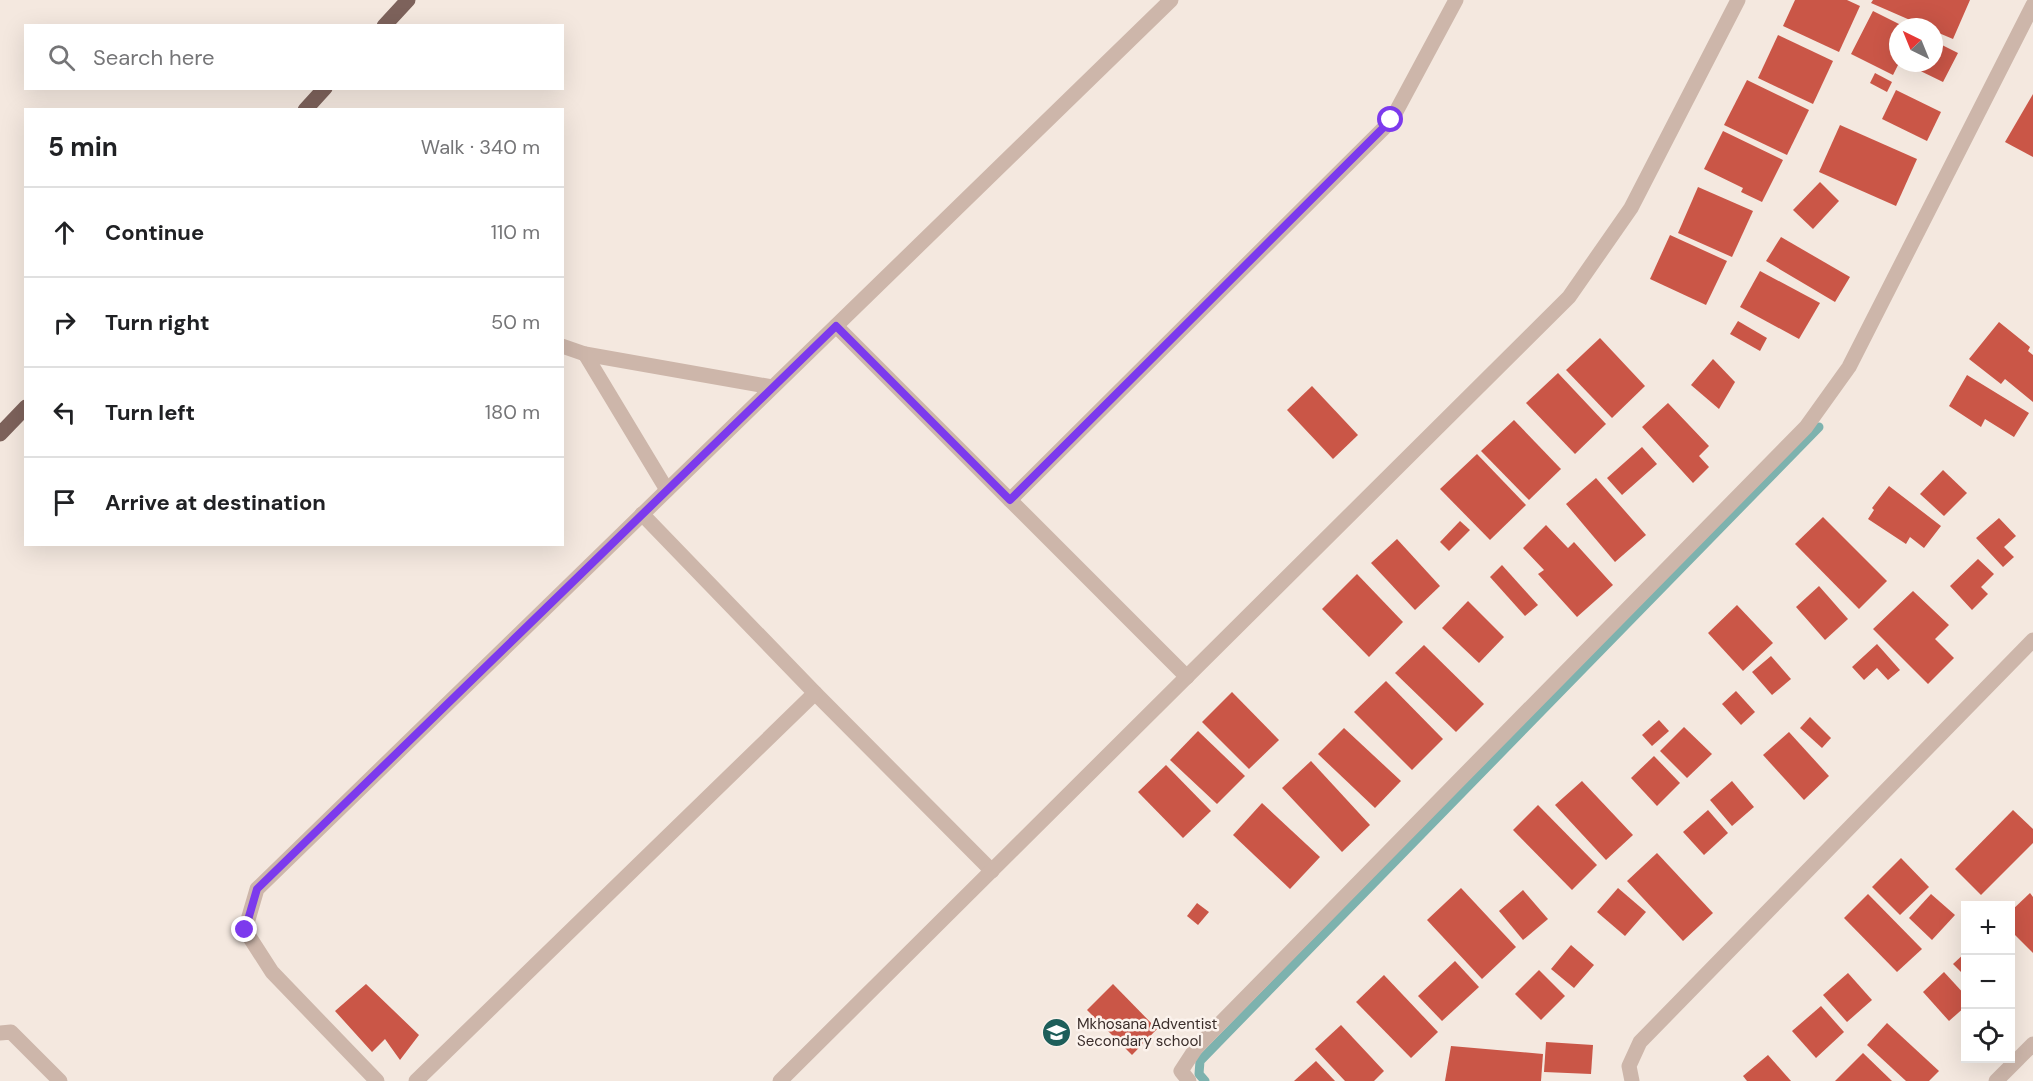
<!DOCTYPE html>
<meta charset="utf-8">
<style>
:root{--surface:#fff;--page:#f6f6f6;--text:#202124;--muted:#757577;--line:#e0e0e0}
body{margin:0;font-family:"DM Sans",sans-serif;background:var(--page);color:var(--text)}
.controls{position:absolute;right:18px;bottom:18px;display:grid;overflow:hidden;border-radius:0px;box-shadow:0 6px 24px #0002}
.controls button{width:54px;height:54px;display:grid;place-items:center;padding:0;border:0;border-bottom:2px solid var(--line);background:var(--surface);color:var(--text);font:30px sans-serif}
.compass{position:absolute;left:1889px;top:18px;width:54px;height:54px;border-radius:50%;background:var(--surface);box-shadow:0 6px 24px #0002;rotate:317deg}
.stop{position:absolute;width:18px;height:18px;margin:-14px;border:4px solid #7c3aed;border-radius:50%;background:#fff}
.stop.end{background:#7c3aed;border-color:#fff;box-shadow:0 2px 6px #0008}
.list{margin:0;padding:0;list-style:none}
h2{display:flex;justify-content:space-between;align-items:center;height:78px;margin:0;padding:0 24px;font-size:26px}
h2 small{font-size:20px;font-weight:400;color:var(--muted)}
.list li{display:grid;grid-template-columns:39px 1fr auto;gap:18px;align-items:center;box-sizing:border-box;height:90px;padding:0 24px;border-top:2px solid var(--line)}
.list b{display:block;font-size:22px;white-space:nowrap}
.list em{font-size:20px;font-style:normal;color:var(--muted)}
.icon{flex:none;width:33px;height:33px;fill:none;stroke:currentColor;stroke-width:2;stroke-linecap:round;stroke-linejoin:round}
.map{position:relative;flex:none;width:2033px;height:1081px;overflow:hidden}
.search{position:absolute;background:var(--surface);box-shadow:0 6px 24px #0002;left:24px;top:24px;width:540px;height:66px;display:flex;align-items:center;gap:15px;box-sizing:border-box;padding:0 21px;border-radius:0px;color:var(--muted);font-size:22px}
.panel{position:absolute;background:var(--surface);box-shadow:0 6px 24px #0002;left:24px;top:108px;width:540px;height:438px;border-radius:0px}
.map>svg:first-child{display:block}
.lines{fill:none;stroke-linecap:round;stroke-linejoin:round}
.stream{stroke:#7db2ae;stroke-width:9}
.building{fill:#ca5647}
.minor{stroke:#cdb6aa;stroke-width:15}
.major{stroke:#7d625b;stroke-width:15}
.route{stroke:#7c3aed;stroke-width:8}
.labels{text-anchor:middle;stroke-width:5;stroke-linejoin:round;paint-order:stroke}
.poi-label{font-size:15px;fill:#3a2d2a;stroke:#fbf2ec;text-anchor:start}
</style>
<div class="map">
<svg width="2033" height="1081" viewBox="0 0 2033 1081">
<rect width="100%" height="100%" fill="#f4e8df"/>
<g class="lines">
<!-- stream -->
<path class="stream" d="M1205,1081L1199,1074L1200,1061L1819,427"/>
</g>
<!-- building -->
<g class="building">
<path d="M1795,0H1847L1860,6L1839,52L1783,26Z"/>
<path d="M1873,0H1970L1953,39L1934,31V27H1926L1871,3Z"/>
<path d="M1873,11L1905,27H1898L1899,63L1893,75L1851,54Z"/>
<path d="M1778,35L1833,61L1813,104L1758,78Z"/>
<path d="M1934,41L1958,53L1943,82L1904,63H1934Z"/>
<path d="M1875,73L1892,82L1887,92L1870,83Z"/>
<path d="M1747,80L1809,110L1787,155L1724,125Z"/>
<path d="M1896,90L1941,112L1927,141L1882,119Z"/>
<path d="M2033,94V157L2005,142Z"/>
<path d="M1840,125L1917,159L1896,206L1819,172Z"/>
<path d="M1723,131L1783,160L1762,202L1741,192L1743,188L1704,169Z"/>
<path d="M1820,182L1839,201L1813,229L1793,210Z"/>
<path d="M1698,187L1753,211L1732,257L1678,233Z"/>
<path d="M1670,235L1727,261L1706,305L1650,279Z"/>
<path d="M1781,237L1850,277L1835,302L1766,261Z"/>
<path d="M1760,271L1820,303L1799,339L1740,307Z"/>
<path d="M1738,321L1767,338L1760,351L1730,334Z"/>
<path d="M1999,322L2030,347L2028,351L2033,355V402L2005,379L2001,384L1969,359Z"/>
<path d="M1600,338L1645,386L1612,418L1566,370Z"/>
<path d="M1713,359L1735,382L1719,409L1691,385Z"/>
<path d="M1558,373L1606,424L1575,454L1526,403Z"/>
<path d="M1967,375L2029,413L2014,437L1985,419L1981,427L1949,406Z"/>
<path d="M1312,386L1358,435L1333,459L1287,410Z"/>
<path d="M1668,403L1709,446L1699,456L1709,467L1693,483L1642,427Z"/>
<path d="M1514,420L1561,469L1529,500L1481,451Z"/>
<path d="M1642,447L1657,464L1622,495L1607,478Z"/>
<path d="M1477,454L1526,505L1490,540L1440,489Z"/>
<path d="M1943,470L1967,493L1944,516L1920,494Z"/>
<path d="M1596,478L1646,535L1615,562L1566,504Z"/>
<path d="M1889,486L1941,526L1924,548L1910,537L1906,544L1868,519L1874,510L1872,508Z"/>
<path d="M1823,517L1887,581L1859,609L1795,544Z"/>
<path d="M1999,518L2016,536L2004,547L2014,557L2003,567L1976,538Z"/>
<path d="M1460,521L1470,530L1449,551L1440,542Z"/>
<path d="M1546,525L1568,548L1574,542L1613,585L1577,617L1538,574L1544,570L1523,548Z"/>
<path d="M1397,539L1440,586L1415,610L1371,563Z"/>
<path d="M1978,559L1994,574L1981,587L1988,594L1972,610L1950,586Z"/>
<path d="M1502,565L1538,605L1525,616L1490,577Z"/>
<path d="M1357,574L1403,622L1369,657L1322,609Z"/>
<path d="M1819,586L1848,619L1825,640L1796,607Z"/>
<path d="M1913,591L1949,625L1935,639L1954,658L1928,684L1873,629Z"/>
<path d="M1468,601L1504,637L1479,663L1442,628Z"/>
<path d="M1737,605L1773,643L1743,671L1708,633Z"/>
<path d="M1877,644L1900,670L1888,680L1877,668L1864,680L1852,667Z"/>
<path d="M1424,645L1484,704L1456,732L1395,673Z"/>
<path d="M1771,656L1791,679L1772,695L1752,672Z"/>
<path d="M1386,681L1443,739L1412,770L1354,712Z"/>
<path d="M1736,691L1755,712L1741,725L1722,704Z"/>
<path d="M1232,692L1279,740L1249,769L1202,722Z"/>
<path d="M1810,717L1831,738L1822,748L1800,728Z"/>
<path d="M1659,720L1669,731L1652,746L1642,735Z"/>
<path d="M1684,727L1712,754L1687,778L1660,751Z"/>
<path d="M1344,728L1401,781L1375,808L1318,754Z"/>
<path d="M1198,731L1245,776L1217,804L1170,760Z"/>
<path d="M1789,732L1829,776L1804,800L1763,755Z"/>
<path d="M1654,756L1680,783L1657,806L1631,778Z"/>
<path d="M1311,761L1370,825L1342,852L1282,788Z"/>
<path d="M1166,765L1211,811L1183,838L1138,792Z"/>
<path d="M1582,781L1633,835L1606,860L1555,805Z"/>
<path d="M1732,781L1754,807L1732,826L1710,800Z"/>
<path d="M1262,803L1320,857L1290,889L1233,835Z"/>
<path d="M1538,805L1597,865L1572,890L1513,830Z"/>
<path d="M1708,810L1728,833L1704,855L1683,832Z"/>
<path d="M2013,810L2033,829V843L1981,895L1955,869Z"/>
<path d="M1657,853L1713,913L1683,941L1627,881Z"/>
<path d="M1901,858L1929,887L1900,915L1872,887Z"/>
<path d="M1461,888L1516,947L1482,979L1427,920Z"/>
<path d="M1618,888L1646,912L1625,936L1597,912Z"/>
<path d="M1523,890L1548,919L1523,940L1499,911Z"/>
<path d="M2030,893L2033,897V953L2010,930V912Z"/>
<path d="M1868,894L1922,949L1897,972L1844,918Z"/>
<path d="M1931,894L1955,915L1932,940L1909,918Z"/>
<path d="M1197,903L1209,912L1198,925L1187,916Z"/>
<path d="M1571,945L1594,965L1574,988L1551,969Z"/>
<path d="M1966,952V977L1953,964Z"/>
<path d="M1455,961L1479,987L1442,1021L1418,996Z"/>
<path d="M1539,970L1565,996L1541,1020L1515,994Z"/>
<path d="M1944,972L1966,996V1006L1949,1021L1923,992Z"/>
<path d="M1848,973L1872,1000L1847,1022L1823,995Z"/>
<path d="M1384,975L1438,1032L1411,1058L1356,1002Z"/>
<path d="M366,984L419,1035L400,1060L385,1039L372,1052L335,1011Z"/>
<path d="M1113,984L1157,1029L1132,1055L1087,1010Z"/>
<path d="M1821,1006L1844,1032L1816,1058L1792,1031Z"/>
<path d="M1887,1023L1939,1071L1929,1081H1906L1867,1045Z"/>
<path d="M1341,1025L1384,1071L1374,1081H1345L1315,1049Z"/>
<path d="M1546,1042L1593,1045L1591,1074L1544,1072Z"/>
<path d="M1451,1046L1543,1054L1541,1081H1445Z"/>
<path d="M1863,1053L1892,1081H1835Z"/>
<path d="M1768,1055L1791,1081H1747L1743,1076Z"/>
<path d="M1316,1061L1335,1081H1294Z"/>
</g>
<g class="lines">
<!-- minor -->
<g class="minor">
<path d="M836,326L1187,677"/>
<path d="M562,346L585,354L772,387"/>
<path d="M585,354L667,490"/>
<path d="M1010,500L1391,121L1456,0"/>
<path d="M642,514L815,693L992,871"/>
<path d="M0,1033L11,1032L60,1081"/>
<path d="M377,1081L272,972L245,930L257,889L1171,0"/>
<path d="M416,1081L815,693"/>
<path d="M780,1081L1569,297L1631,208L1738,0"/>
<path d="M1189,1081L1181,1071L1196,1048L1806,427L1849,367L2033,5"/>
<path d="M1632,1081L1629,1066L1640,1042L2033,640"/>
<path d="M1996,1081L2033,1044"/>
</g>
<!-- major -->
<g class="major">
<path d="M384,26L408,0"/>
<path d="M305,110L325,88"/>
<path d="M0,434L26,407"/>
</g>
</g>
<g class="lines">
<!-- route -->
<path class="route" d="M245,930L257,889L836,326L1010,500L1391,120"/>
</g>
<!-- icons -->
<defs>
<symbol id="school-disc" viewBox="-11 -11 22 22"><circle r="9.5" fill="#1d5e5a" stroke="#fbf2ec"/><path d="M0-5L7-2L0 1L-7-2ZM-4 1L0 2.5L4 1V4Q0 6-4 4Z" fill="#fff"/></symbol>
</defs>
<g fill-rule="evenodd">
<use href="#school-disc" x="1040" y="1016" width="33" height="33"/>
</g>
<g class="labels">
<!-- poi labels -->
<g class="poi-label">
<text x="1077" y="1029">Mkhosana Adventist<tspan x="1077" dy="17">Secondary school</tspan></text>
</g>
</g>
</svg>
<div class="controls">
<button>+</button>
<button>−</button>
<button><svg class="icon" aria-label="locate" viewBox="0 0 24 24"><circle cx="12" cy="12" r="6"/><path d="M12 2v4M12 18v4M2 12h4M18 12h4"/></svg></button>
</div>
<svg class="compass" viewBox="-18 -18 36 36"><path d="M0-13l5 13h-10z" fill="#e53935"/><path d="M0 13l5-13h-10z" fill="#757577"/></svg>
<div class="stop" style="left:1391px;top:120px"></div>
<div class="stop end" style="left:245px;top:930px"></div>
<div class="search"><svg class="icon" aria-label="search" viewBox="0 0 24 24"><circle cx="10" cy="10" r="6"/><path d="M15 15l6 6"/></svg>Search here</div>
<section class="panel">
<h2>5 min<small>Walk · 340 m</small></h2>
<ul class="list">
<li><svg class="icon" aria-label="ahead" viewBox="0 0 24 24"><path d="M12 20V5M6 11l6-6 6 6"/></svg><div><b>Continue</b></div><em>110 m</em></li>
<li><svg class="icon" aria-label="right" viewBox="0 0 24 24"><path d="M7 20v-9h11M14 6l5 5-5 5"/></svg><div><b>Turn right</b></div><em>50 m</em></li>
<li><svg class="icon" aria-label="left" viewBox="0 0 24 24"><path d="M17 20v-9H6M10 6l-5 5 5 5"/></svg><div><b>Turn left</b></div><em>180 m</em></li>
<li><svg class="icon" aria-label="arrive" viewBox="0 0 24 24"><path d="M6 21V4h12l-3 4 3 4H6"/></svg><div><b>Arrive at destination</b></div></li>
</ul>
</section>
</div>
